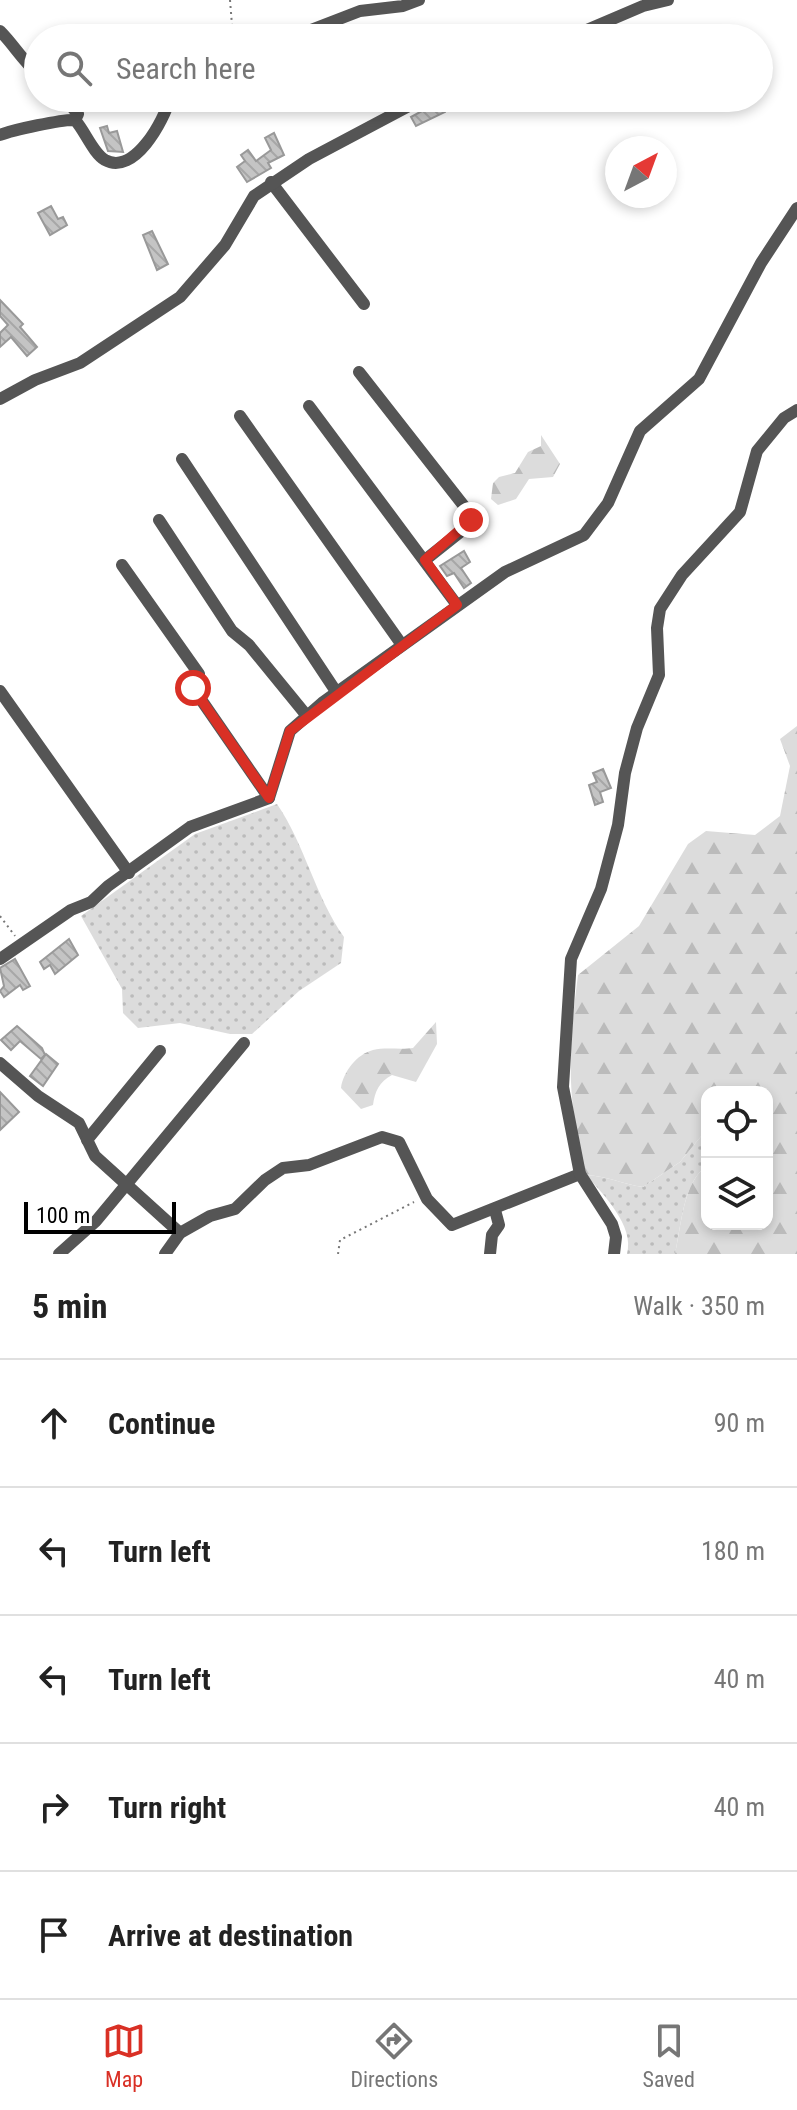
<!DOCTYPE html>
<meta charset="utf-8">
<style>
:root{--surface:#fff;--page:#f6f6f6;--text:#222;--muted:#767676;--line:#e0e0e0;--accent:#d93025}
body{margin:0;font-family:"Roboto Condensed",sans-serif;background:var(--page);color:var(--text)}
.controls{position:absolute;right:24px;bottom:24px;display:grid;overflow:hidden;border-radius:16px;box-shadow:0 4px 12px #0003}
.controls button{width:72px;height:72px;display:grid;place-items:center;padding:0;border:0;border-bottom:2px solid var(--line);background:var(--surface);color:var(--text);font:40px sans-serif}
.compass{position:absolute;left:605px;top:136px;width:72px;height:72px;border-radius:50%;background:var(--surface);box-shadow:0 4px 12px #0003;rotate:41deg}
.scale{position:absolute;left:24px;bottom:20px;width:152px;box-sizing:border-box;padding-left:8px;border:4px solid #000;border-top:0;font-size:22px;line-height:28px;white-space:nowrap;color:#000;-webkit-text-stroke:6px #fff;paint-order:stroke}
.stop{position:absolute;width:24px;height:24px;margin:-18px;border:6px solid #d93025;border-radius:50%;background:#fff}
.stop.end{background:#d93025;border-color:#fff;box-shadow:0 2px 8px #0008}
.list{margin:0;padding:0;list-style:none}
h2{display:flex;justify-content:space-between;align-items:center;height:104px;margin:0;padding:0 32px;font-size:34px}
h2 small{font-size:26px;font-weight:400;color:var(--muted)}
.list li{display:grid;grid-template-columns:52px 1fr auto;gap:24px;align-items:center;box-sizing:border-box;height:128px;padding:0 32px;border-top:2px solid var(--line)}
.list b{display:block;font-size:30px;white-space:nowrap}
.list em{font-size:26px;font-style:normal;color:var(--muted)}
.icon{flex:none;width:44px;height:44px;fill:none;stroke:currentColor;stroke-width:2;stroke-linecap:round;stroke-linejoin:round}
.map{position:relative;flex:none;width:797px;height:1254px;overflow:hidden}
.search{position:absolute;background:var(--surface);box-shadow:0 4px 12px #0003;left:24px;right:24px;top:24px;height:88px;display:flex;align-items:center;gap:20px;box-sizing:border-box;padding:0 28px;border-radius:44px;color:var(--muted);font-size:30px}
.sheet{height:744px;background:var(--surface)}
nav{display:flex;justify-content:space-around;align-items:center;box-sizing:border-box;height:112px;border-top:2px solid var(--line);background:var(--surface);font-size:22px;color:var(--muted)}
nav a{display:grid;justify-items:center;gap:4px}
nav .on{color:var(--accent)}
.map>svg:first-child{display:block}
.grass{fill:url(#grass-dots)}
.forest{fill:url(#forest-firs)}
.building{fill:url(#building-back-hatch);stroke:#999;stroke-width:2}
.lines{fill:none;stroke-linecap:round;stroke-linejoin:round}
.path{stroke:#777;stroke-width:2;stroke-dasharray:2 4;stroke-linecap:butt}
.minor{stroke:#555;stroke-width:12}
.route{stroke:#d93025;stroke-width:10}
</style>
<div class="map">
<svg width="797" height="1254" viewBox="0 0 797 1254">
<defs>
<pattern id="grass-dots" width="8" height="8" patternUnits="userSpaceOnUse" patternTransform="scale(2)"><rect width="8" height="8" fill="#dcdcdc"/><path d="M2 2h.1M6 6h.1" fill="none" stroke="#bbb" stroke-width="1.8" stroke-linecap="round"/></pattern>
<pattern id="forest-firs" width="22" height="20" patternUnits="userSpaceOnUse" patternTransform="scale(2)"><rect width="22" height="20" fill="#dcdcdc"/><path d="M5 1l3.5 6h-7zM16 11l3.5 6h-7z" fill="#bbb"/></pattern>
<pattern id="building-back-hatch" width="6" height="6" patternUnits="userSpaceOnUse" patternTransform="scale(2)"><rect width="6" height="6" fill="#c4c4c4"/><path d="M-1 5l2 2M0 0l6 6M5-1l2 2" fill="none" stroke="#a7a7a7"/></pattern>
</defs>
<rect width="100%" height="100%" fill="#fff"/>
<!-- grass -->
<g class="grass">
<path d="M277,804C305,845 315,896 344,937L341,963L299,991L252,1034H230L180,1023L138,1028L123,1013L122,989L81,916L195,834Z"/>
<path d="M707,1129V1166C683,1181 681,1228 675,1254H627C635,1226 603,1194 586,1175C608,1176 622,1184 643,1187L680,1162Z"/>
</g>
<!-- forest -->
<g class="forest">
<path d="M541,435L560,464L553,477L529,479L516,499L498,505L491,499L493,483L499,477L515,473L528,452L541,446Z"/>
<path d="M797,726V1254H675C681,1228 683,1181 707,1166V1224H767V1092H707V1129L680,1162L643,1187C622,1184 608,1176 586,1175C566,1099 568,1052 578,975L639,926L688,844L706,831L755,835L780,816L790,766L780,739Z"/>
<path d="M436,1022L437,1044L416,1082L392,1075C379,1082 375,1091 373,1105L361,1109L341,1088C343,1072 357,1054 373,1050C385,1047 401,1050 413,1048Z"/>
</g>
<!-- building -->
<g class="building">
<path d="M444,98L445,112L416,126L411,117L424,110L433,99Z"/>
<path d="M107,126L109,133L117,131L123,152L108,151L100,128Z"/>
<path d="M274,133L284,155L268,163L271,168L247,182L237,167L245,161L241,155L248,150L256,161L271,150L265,138Z"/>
<path d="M51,206L58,219L63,217L67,225L50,235L38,213Z"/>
<path d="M152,231L168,264L157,270L143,235Z"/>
<path d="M0,300L23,324L20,327L37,347L27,356L11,337L0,347V333L8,325L0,316Z"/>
<path d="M464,551L470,562L461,568L471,583L464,588L454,573L447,576L440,566Z"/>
<path d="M603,769L611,788L600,792L603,802L595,805L589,785L597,782L593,773Z"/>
<path d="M69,939L78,955L55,974L50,965L44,969L40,962Z"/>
<path d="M15,959L30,986L23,990L20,985L4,997L0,991L4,986L0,968Z"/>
<path d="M17,1026L42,1048L45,1055L41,1059L20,1041L11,1050L1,1040Z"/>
<path d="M46,1054L58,1064L43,1086L30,1076Z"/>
<path d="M0,1092L19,1112L0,1130Z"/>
</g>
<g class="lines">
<!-- path -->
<g class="path">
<path d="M230,0L233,38"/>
<path d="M0,916L15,936"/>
<path d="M338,1254L340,1240L414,1202"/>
</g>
<!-- minor -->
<g class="minor">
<path d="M0,31C14,45 22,60 38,74"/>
<path d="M290,38L360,11L403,6L419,0"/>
<path d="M568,38L643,6L668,0"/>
<path d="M64,98L78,114L75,120"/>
<path d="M0,135C12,130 63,119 75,120C85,131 93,153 105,160C134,176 164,121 170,98"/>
<path d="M271,182L364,304"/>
<path d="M359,372L471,515L469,525L425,560"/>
<path d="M0,399L35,380L80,363L180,297L225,245L254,196L309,159L424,98"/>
<path d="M309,406L457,605"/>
<path d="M240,416L402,645"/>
<path d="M182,459L337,693"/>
<path d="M159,520L232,631L249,645L307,716"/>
<path d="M122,565L199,674L193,688L269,798"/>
<path d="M0,691L129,873"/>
<path d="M0,959L71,910L91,902L108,886L190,827L269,798L290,731L322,703L505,572L584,535L608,503L640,431L699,379L761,263L797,208"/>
<path d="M0,1063L38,1096L79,1123L95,1156L180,1233"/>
<path d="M87,1140L160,1051"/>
<path d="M59,1254L96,1221L244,1043"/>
<path d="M165,1254L180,1233L210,1216L235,1209L265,1180L283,1168L309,1165L382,1137L399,1142L427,1199L452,1225L580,1174"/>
<path d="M490,1254L492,1235L499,1225L495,1210"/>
<path d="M614,1254L616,1237L612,1224L580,1174L563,1087L571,959L601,889L618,825L625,773L637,728L659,675L657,628L660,609L682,575L740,512L757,451L784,418L797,410"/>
</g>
</g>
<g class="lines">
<!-- route -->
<path class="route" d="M193,688L269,798L290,731L457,605L425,560L471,520"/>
</g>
</svg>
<div class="controls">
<button><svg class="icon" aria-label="locate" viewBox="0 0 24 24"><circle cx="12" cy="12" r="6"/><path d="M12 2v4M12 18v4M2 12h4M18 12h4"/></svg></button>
<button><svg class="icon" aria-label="layers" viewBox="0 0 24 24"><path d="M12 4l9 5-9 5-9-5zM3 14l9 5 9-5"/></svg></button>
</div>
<svg class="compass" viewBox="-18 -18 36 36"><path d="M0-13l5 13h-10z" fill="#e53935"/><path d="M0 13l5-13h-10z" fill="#767676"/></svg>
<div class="scale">100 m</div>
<div class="stop" style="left:193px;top:688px"></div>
<div class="stop end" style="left:471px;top:520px"></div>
<div class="search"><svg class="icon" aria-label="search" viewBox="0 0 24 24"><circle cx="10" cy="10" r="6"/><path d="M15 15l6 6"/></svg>Search here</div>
</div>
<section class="sheet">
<h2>5 min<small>Walk · 350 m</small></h2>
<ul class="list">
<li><svg class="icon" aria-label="ahead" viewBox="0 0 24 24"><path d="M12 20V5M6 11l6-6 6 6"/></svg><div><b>Continue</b></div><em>90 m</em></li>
<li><svg class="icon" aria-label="left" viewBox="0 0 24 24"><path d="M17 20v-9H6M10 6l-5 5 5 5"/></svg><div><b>Turn left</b></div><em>180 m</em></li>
<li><svg class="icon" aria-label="left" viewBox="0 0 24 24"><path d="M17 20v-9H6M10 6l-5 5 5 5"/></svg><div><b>Turn left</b></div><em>40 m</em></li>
<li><svg class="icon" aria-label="right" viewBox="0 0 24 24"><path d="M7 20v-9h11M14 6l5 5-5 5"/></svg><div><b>Turn right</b></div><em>40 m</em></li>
<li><svg class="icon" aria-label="arrive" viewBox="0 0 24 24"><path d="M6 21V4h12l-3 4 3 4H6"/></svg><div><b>Arrive at destination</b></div></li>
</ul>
</section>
<nav>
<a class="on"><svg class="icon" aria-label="map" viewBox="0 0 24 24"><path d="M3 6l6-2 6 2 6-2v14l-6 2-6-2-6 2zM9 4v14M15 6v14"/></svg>Map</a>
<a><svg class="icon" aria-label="directions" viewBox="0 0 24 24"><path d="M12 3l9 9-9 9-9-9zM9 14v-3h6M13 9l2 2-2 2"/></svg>Directions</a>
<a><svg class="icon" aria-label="saved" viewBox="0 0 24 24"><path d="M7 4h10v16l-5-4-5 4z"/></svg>Saved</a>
</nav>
